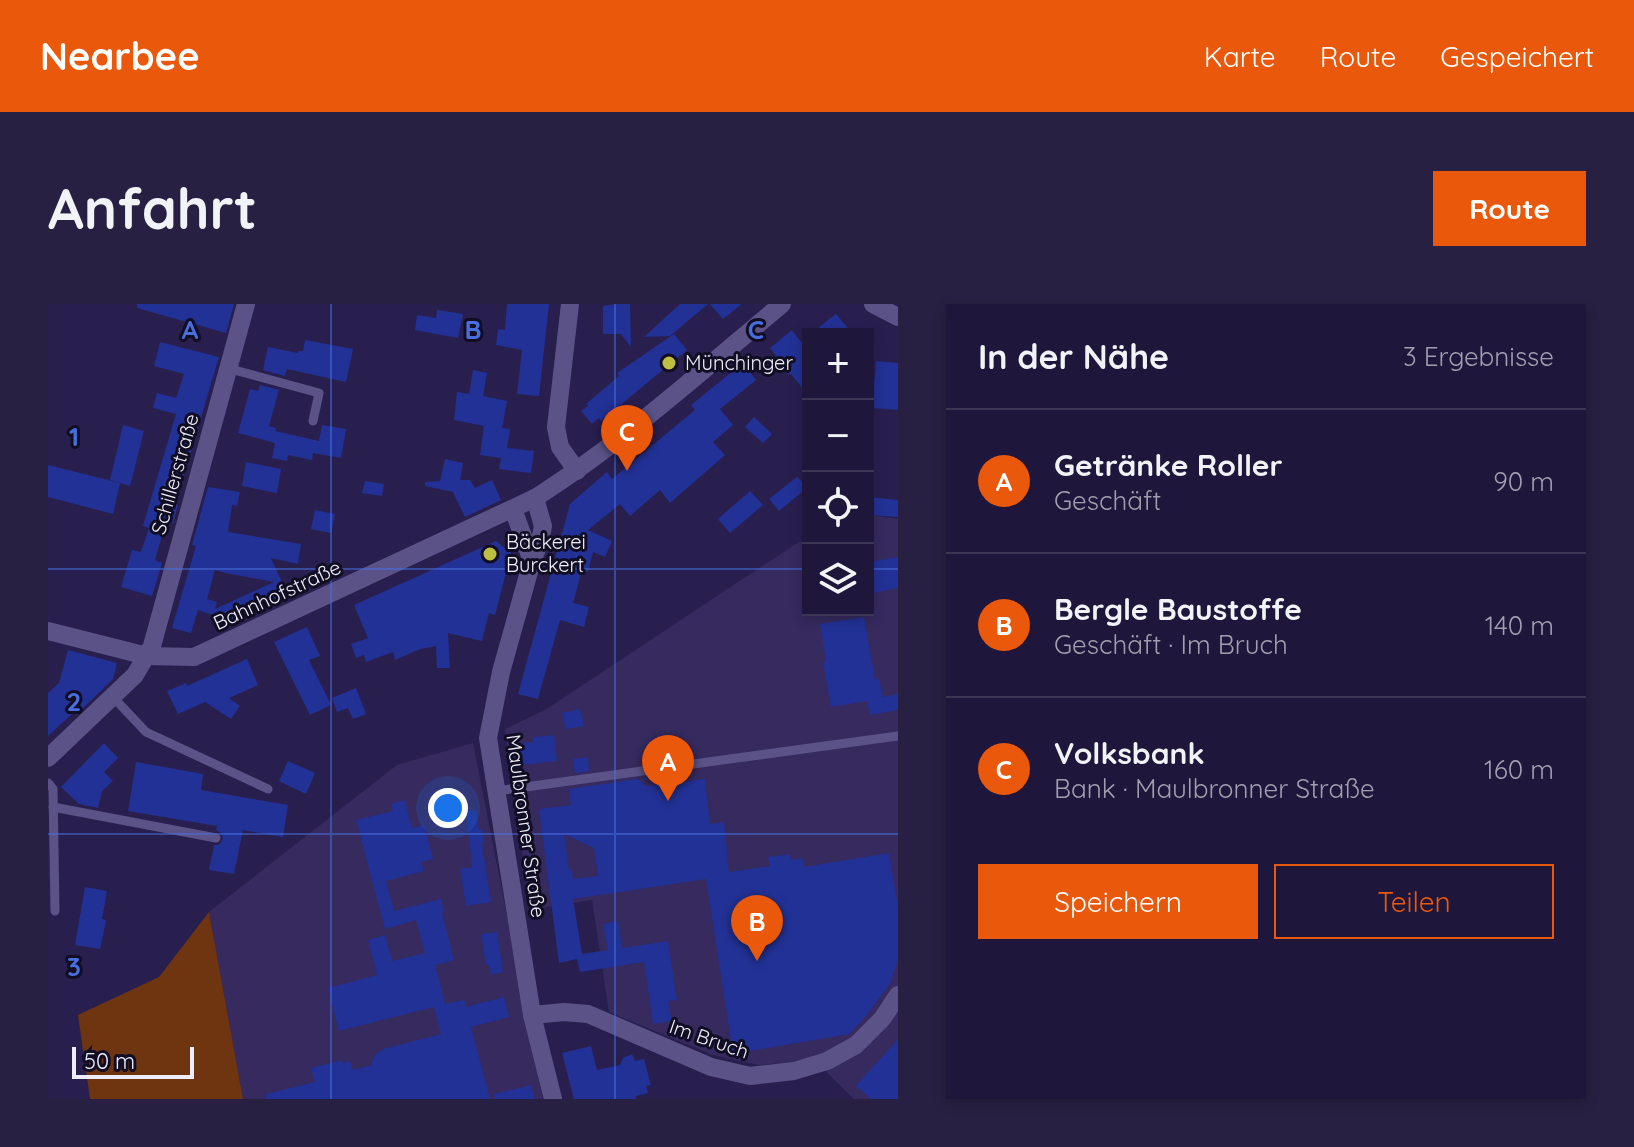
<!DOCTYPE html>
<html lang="de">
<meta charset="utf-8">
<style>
:root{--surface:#1f173b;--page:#272042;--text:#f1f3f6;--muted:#a19faf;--line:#3c3655;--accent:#ea580c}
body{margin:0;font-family:Quicksand,sans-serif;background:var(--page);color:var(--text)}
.controls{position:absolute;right:24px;top:24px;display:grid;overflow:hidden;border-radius:0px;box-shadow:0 4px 12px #0003}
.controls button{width:72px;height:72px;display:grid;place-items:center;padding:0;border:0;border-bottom:2px solid var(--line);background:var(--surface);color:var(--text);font:40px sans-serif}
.scale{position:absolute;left:24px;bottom:20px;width:122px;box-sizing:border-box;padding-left:8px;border:4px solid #eeedfa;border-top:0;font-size:22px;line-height:28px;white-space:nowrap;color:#eeedfa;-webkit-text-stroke:6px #110d23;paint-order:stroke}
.you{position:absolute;left:400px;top:504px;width:28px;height:28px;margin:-20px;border:6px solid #fff;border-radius:50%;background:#1a73e8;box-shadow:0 0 0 12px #1a73e833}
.badge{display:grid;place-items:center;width:52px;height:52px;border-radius:50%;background:var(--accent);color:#fff;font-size:26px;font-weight:700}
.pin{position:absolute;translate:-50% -66px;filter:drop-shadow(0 2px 4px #0008)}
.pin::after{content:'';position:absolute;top:42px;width:28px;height:24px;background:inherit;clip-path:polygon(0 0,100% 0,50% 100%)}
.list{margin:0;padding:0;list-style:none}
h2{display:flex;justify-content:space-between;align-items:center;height:104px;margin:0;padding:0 32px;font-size:34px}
h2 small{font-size:26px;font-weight:400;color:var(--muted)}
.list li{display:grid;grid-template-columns:52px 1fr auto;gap:24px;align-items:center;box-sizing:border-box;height:144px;padding:0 32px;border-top:2px solid var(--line)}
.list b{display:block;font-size:30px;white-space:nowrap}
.list p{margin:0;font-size:26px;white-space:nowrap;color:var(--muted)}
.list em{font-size:26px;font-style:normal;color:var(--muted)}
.actions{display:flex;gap:16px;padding:24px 32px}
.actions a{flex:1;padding:18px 0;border:2px solid var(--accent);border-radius:0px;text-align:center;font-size:28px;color:var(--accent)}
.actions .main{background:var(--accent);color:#fff}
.icon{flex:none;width:44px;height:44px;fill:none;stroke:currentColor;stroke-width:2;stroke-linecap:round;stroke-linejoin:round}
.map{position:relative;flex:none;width:850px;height:795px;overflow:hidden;border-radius:0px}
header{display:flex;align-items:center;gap:48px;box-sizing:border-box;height:112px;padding:0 40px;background:var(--accent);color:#fff}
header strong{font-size:38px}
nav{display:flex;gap:44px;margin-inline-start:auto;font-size:28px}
.intro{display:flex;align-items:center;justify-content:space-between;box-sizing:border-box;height:192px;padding:0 48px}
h1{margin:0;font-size:56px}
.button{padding:20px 36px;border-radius:0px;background:var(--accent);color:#fff;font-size:28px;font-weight:700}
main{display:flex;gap:48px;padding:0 48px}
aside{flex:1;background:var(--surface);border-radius:0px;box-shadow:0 4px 12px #0003}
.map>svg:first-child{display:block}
.built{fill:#362a5f}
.green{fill:#6e3510}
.building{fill:#223195;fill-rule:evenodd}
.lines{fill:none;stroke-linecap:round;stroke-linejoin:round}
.lane{stroke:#5b5388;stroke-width:9}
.street{stroke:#5b5388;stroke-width:18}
.grid{fill:none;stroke:#476edf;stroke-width:2;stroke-opacity:0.55}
.poi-dot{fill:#bebf42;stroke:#110d23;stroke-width:3}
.labels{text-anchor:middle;stroke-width:6;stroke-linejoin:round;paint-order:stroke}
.poi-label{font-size:20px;fill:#eeedfa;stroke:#110d23;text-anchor:start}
.street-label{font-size:20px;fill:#eeedfa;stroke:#110d23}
.grid-label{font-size:26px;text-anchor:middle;font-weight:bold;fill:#476edf;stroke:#110d23;stroke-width:6;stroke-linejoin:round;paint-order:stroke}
</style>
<header>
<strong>Nearbee</strong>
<nav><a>Karte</a><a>Route</a><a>Gespeichert</a></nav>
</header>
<div class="intro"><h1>Anfahrt</h1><a class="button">Route</a></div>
<main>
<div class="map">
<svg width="850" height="795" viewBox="0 0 850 795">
<rect width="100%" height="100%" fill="#291f4f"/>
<!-- built -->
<g class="built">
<path d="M820,211L850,215V795H806L766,756L711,761L665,751L561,708L544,596L482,606L457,425L497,406L760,232V306H820Z"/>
<path d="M425,439L495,795H195L161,608L349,461Z"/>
</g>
<!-- green -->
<path class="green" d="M161,608L195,795H42L30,711L111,673Z"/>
<!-- building -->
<g class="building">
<path d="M89,0H186L178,29L89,4Z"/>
<path d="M459,0H501L491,92L469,90L474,46L448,41L450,25L457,26Z"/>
<path d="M568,0H582L583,43L573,30H555V2Z"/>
<path d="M632,0H660L622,32L596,33Z"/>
<path d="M662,0H694L675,15Z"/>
<path d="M389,6L415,10L410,34L367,26L369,11L388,14Z"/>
<path d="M788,10L805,30H763L780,16Z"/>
<path d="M744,26L753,38L760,32V91L743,70H739V66L722,44Z"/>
<path d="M626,30L639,46L553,117L551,114L544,120L533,107L540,102L538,100L571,72L569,69Z"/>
<path d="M257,36L305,45L298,78L239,65L237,72L215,66L220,43L250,49V47H255Z"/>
<path d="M112,38L171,53L127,200L130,201L125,219L118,217L107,256L114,259L104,292L73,283L84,246L93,248L101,224L95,222L128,110L105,104L109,89L128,94L136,70L106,62Z"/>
<path d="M828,57L850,59V106L824,104Z"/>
<path d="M695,59L708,76L672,105L685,121L665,138L677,151L622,199L612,186L582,212L572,200L540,226L564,237L557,253L545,248L540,268L534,266L525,299L541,303L536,323L512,316L490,395L470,390L522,200L559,168L564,175L647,106L643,101Z"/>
<path d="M425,66L439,69L435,92L459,97L454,124L462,125L459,144L486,147L483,169L451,165L453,154L432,151L436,122L406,116L409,88L421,90Z"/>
<path d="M212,81L231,86L221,122L228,124L227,127L271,137L274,121L298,125L293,154L265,149L264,156L240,151L239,157L224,154L227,139L190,129L202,85L210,87Z"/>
<path d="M706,113L724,130L715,139L697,123Z"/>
<path d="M75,121L96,127L82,182L62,176Z"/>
<path d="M397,155L415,159L412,176H422L427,184L444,176L453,196L417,213L405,188L377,182V178L392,177Z"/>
<path d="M198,158L233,165L229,189L194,182Z"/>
<path d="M0,161L72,179L65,210L0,193Z"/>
<path d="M749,173L760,183L731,207L721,195Z"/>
<path d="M317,177L336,180L334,192L314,189Z"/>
<path d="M160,183L192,188L189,202L184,201L180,228L253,240L250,260L223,254L241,294L187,319L150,306L143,329L124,324L148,242L144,241ZM167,266L178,269L226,278L167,305L169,298L159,295Z"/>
<path d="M702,187L715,201L682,229L670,215Z"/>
<path d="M820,193L850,196V213L820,211Z"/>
<path d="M267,206L287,210L283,229L263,225Z"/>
<path d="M448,237L463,249L447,311L441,309L434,337L400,329L402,364H389L388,342L372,345L347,356L345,348L318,358L316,351L308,354L303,340L320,334L306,301Z"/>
<path d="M850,253V284L820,290V258Z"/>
<path d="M816,313L827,376L831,374L835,393L850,390V406L822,411L819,397L783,403L775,358L778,357L772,320Z"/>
<path d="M259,323L272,352L261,356L283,401L262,411L226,338Z"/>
<path d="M20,346L69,359L65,375L29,410L26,408L0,432V389L11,379Z"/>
<path d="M199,355L210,381L181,394L192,402L183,415L157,398L130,410L119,387L138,379L139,382Z"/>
<path d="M308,384L318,410L305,415L300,404L289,408L284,394Z"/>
<path d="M532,405L536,422L518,425L514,409Z"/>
<path d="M506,431L509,457L465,462L463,441L486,438V433Z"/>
<path d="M56,439L70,454L56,468L65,477L54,487L50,504L31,500L13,483Z"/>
<path d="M540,453L541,467L527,469L525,455Z"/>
<path d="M240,457L267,469L258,490L231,477Z"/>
<path d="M88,458L155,470L153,486L240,501L235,533L195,526L186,570L161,566L166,541H171L175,535L173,529L168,526L169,522L80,507Z"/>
<path d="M590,475L598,482L657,475L662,520L676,518L681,568L722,562L720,553L742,550L743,556L754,554L756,563L841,549L850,602V655L843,678L819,711L801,730L685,750L658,575L525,595L534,650L560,646L555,620L570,617L574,644L620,637L629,696L620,697L624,717L605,720L596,658L532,668L529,655L511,659L491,505L523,501L521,485ZM516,530L546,544L550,572L525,575L524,566L521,567Z"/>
<path d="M357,496L364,524L376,521L385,555L373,558L376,567L338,577L346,607L393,595L396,608L394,609L406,656L387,661L397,700L416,696L418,703L456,693L461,713L423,723L442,795H218V790L267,778L263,764L294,756V759L302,757L305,766L323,761L327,751L335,745L393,730L386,703L291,727L280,684L329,671L320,636L337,631L344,657L377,649L368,616L337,625L308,516L345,507L343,500Z"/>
<path d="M428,506L431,526L434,525L436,539H434L443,598L418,602L412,565L424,563L418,507Z"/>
<path d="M37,583L59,587L54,615L58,616L52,645L27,641Z"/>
<path d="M449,628L455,668L443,671L441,661H438L433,630Z"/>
<path d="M850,735V795H823L808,782Z"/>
<path d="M543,742L549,766L572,761L575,754L584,750L587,757L596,755L603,781L598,782L600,789L588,792V795H526L514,749Z"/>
<path d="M483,781L487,795H447L446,790Z"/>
</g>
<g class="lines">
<!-- lane -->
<g class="lane">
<path d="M179,64L271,89L265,117"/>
<path d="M65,393L98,428L220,485"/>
<path d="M0,479L5,485L7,607"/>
<path d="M448,487L850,432"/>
<path d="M5,503L168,534"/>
</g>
<!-- street -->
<g class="street">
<path d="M522,0L508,123L512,143L529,167"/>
<path d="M825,0L850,13"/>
<path d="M487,194L495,222L492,238L484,257L453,368L440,434L484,711L505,795"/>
<path d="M465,205L484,257"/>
<path d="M0,327L99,352L146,353L487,194C575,138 654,67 734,0"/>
<path d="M0,454L87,371L104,342L198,0"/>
<path d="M484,711L516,708L540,710L663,763L702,772L746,767L779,757L808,741L834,715L850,691"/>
</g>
</g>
<!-- grid -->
<path class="grid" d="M283,0V795M567,0V795M0,265H760M820,265H850M0,530H850"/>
<!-- markers -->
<g class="poi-dot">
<circle cx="621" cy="59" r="8"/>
<circle cx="442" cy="250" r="8"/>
</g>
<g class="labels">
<!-- poi labels -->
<g class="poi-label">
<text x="637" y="66">Münchinger</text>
<text x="458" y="245">Bäckerei<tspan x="458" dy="23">Burckert</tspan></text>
</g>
<!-- street labels -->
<g class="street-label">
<text transform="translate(127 170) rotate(-74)" y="7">Schillerstraße</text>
<text transform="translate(229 291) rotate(-25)" y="7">Bahnhofstraße</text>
<text transform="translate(478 522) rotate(82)" y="7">Maulbronner Straße</text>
<text transform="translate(661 735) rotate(19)" y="7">Im Bruch</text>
</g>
</g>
<g class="grid-label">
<text x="142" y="35">A</text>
<text x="425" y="35">B</text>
<text x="708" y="35">C</text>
<text x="26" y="142">1</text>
<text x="26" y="407">2</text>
<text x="26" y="672">3</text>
</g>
</svg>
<div class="controls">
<button>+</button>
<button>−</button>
<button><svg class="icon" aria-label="locate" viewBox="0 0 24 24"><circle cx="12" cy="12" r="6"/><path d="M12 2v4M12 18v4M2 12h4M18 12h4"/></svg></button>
<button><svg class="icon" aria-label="layers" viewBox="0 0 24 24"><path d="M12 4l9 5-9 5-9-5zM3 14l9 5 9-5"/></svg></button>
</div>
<div class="scale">50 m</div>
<div class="you"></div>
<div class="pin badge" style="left:620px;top:497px">A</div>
<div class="pin badge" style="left:709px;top:657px">B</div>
<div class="pin badge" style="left:579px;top:167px">C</div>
</div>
<aside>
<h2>In der Nähe<small>3 Ergebnisse</small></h2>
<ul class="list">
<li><span class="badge">A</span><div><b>Getränke Roller</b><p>Geschäft</p></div><em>90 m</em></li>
<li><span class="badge">B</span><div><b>Bergle Baustoffe</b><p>Geschäft · Im Bruch</p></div><em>140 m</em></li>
<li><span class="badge">C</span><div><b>Volksbank</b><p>Bank · Maulbronner Straße</p></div><em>160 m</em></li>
</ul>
<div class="actions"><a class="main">Speichern</a><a>Teilen</a></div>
</aside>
</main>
